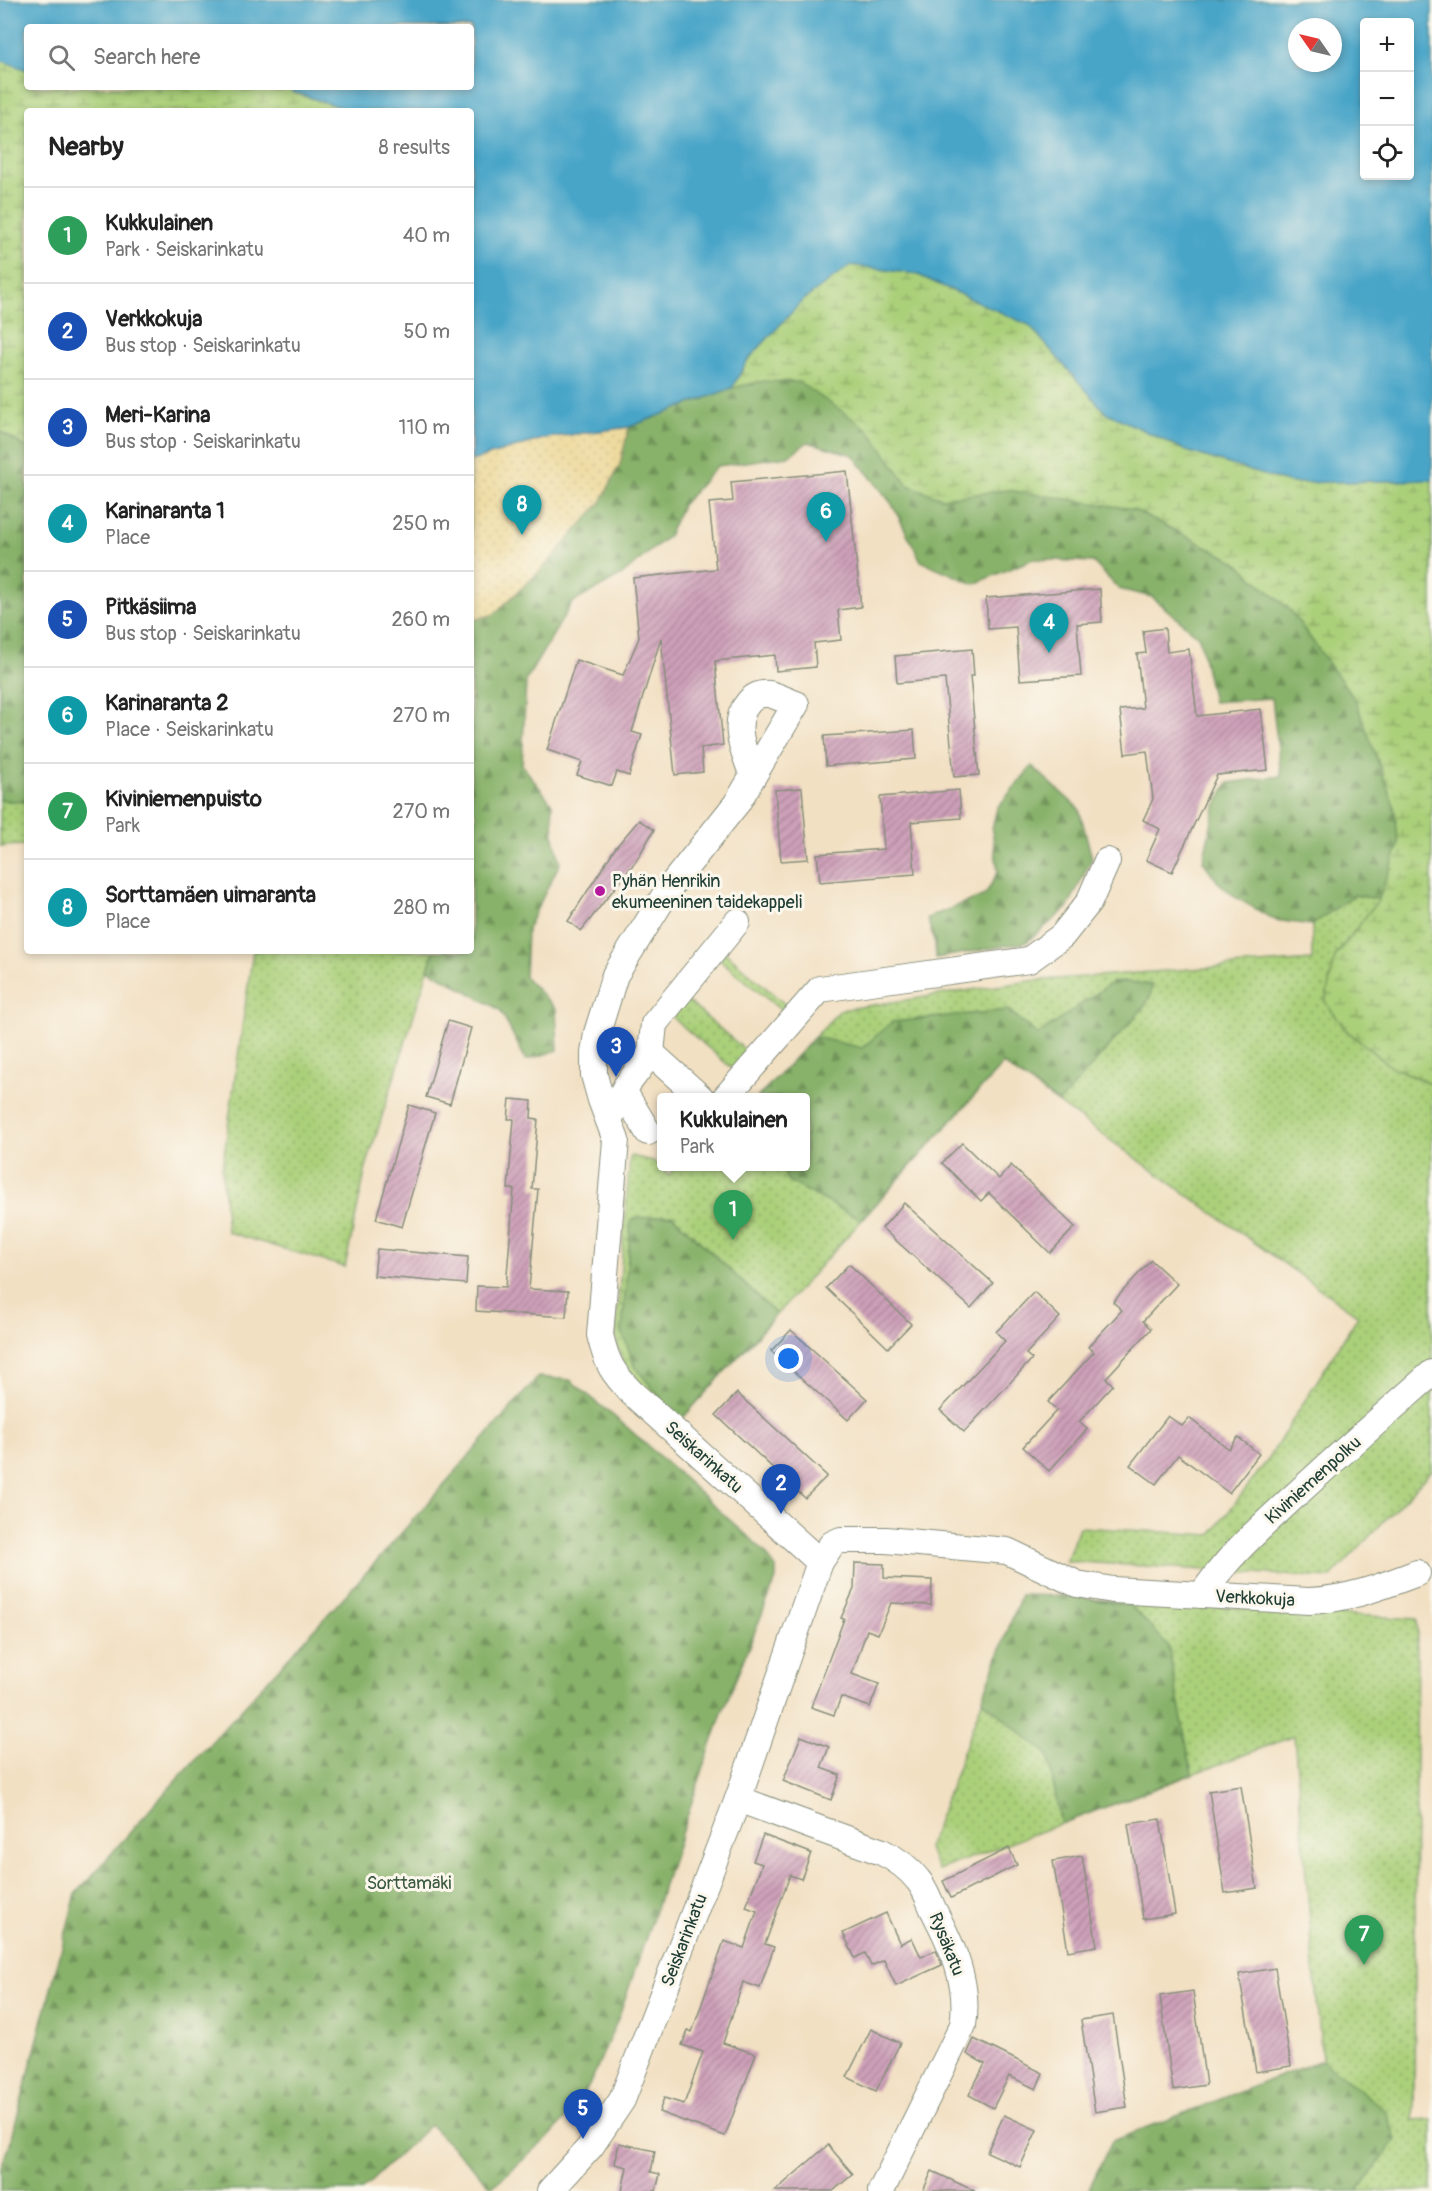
<!DOCTYPE html>
<meta charset="utf-8">
<style>
:root{--surface:#fff;--page:#f6f6f6;--text:#222;--muted:#767676;--line:#e0e0e0;--accent:#111827}
body{margin:0;font-family:Pangolin,sans-serif;background:var(--page);color:var(--text)}
.controls{position:absolute;right:18px;top:18px;display:grid;overflow:hidden;border-radius:6px;box-shadow:0 3px 9px #0003}
.controls button{width:54px;height:54px;display:grid;place-items:center;padding:0;border:0;border-bottom:2px solid var(--line);background:var(--surface);color:var(--text);font:30px sans-serif}
.compass{position:absolute;left:1288px;top:18px;width:54px;height:54px;border-radius:50%;background:var(--surface);box-shadow:0 3px 9px #0003;rotate:304deg}
.you{position:absolute;left:789px;top:1359px;width:21px;height:21px;margin:-15px;border:4px solid #fff;border-radius:50%;background:#1a73e8;box-shadow:0 0 0 9px #1a73e833}
.badge{display:grid;place-items:center;width:39px;height:39px;border-radius:50%;background:var(--accent);color:#fff;font-size:20px;font-weight:700}
.pin{position:absolute;translate:-50% -50px;filter:drop-shadow(0 2px 3px #0008)}
.pin::after{content:'';position:absolute;top:32px;width:21px;height:18px;background:inherit;clip-path:polygon(0 0,100% 0,50% 100%)}
.popup{position:absolute;left:657px;top:1093px;width:153px;height:78px;box-sizing:border-box;display:grid;place-content:center;border-radius:6px;background:var(--surface);filter:drop-shadow(0 2px 4px #0005);font-size:20px;white-space:nowrap;color:var(--muted)}
.popup b{font-size:22px;color:var(--text)}
.popup::after{content:'';position:absolute;left:50%;top:100%;margin-left:-12px;border:12px solid transparent;border-top-color:var(--surface)}
.list{margin:0;padding:0;list-style:none}
h2{display:flex;justify-content:space-between;align-items:center;height:78px;margin:0;padding:0 24px;font-size:26px}
h2 small{font-size:20px;font-weight:400;color:var(--muted)}
.list li{display:grid;grid-template-columns:39px 1fr auto;gap:18px;align-items:center;box-sizing:border-box;height:96px;padding:0 24px;border-top:2px solid var(--line)}
.list b{display:block;font-size:22px;white-space:nowrap}
.list p{margin:0;font-size:20px;white-space:nowrap;color:var(--muted)}
.list em{font-size:20px;font-style:normal;color:var(--muted)}
.icon{flex:none;width:33px;height:33px;fill:none;stroke:currentColor;stroke-width:2;stroke-linecap:round;stroke-linejoin:round}
.map{position:relative;flex:none;width:1432px;height:2191px;overflow:hidden}
.search{position:absolute;background:var(--surface);box-shadow:0 3px 9px #0003;left:24px;top:24px;width:450px;height:66px;display:flex;align-items:center;gap:15px;box-sizing:border-box;padding:0 21px;border-radius:6px;color:var(--muted);font-size:22px}
.panel{position:absolute;background:var(--surface);box-shadow:0 3px 9px #0003;left:24px;top:108px;width:450px;height:846px;border-radius:6px}
.map>svg:first-child{display:block}
.grass{fill:url(#grass-dots);stroke:#658657;stroke-width:1.5}
.forest{fill:url(#forest-firs);stroke:#54784f;stroke-width:1.5}
.wetland{fill:url(#wetland-marsh);stroke:#658657;stroke-width:1.5}
.sand{fill:url(#sand-dots);stroke:#868c69;stroke-width:1.5}
.water{fill:#4aa5c8;stroke:#34717e;stroke-width:1.5;fill-rule:evenodd}
.building{fill:url(#building-hatch)}
.lines{fill:none;stroke-linecap:round;stroke-linejoin:round}
.minor-casing{stroke:#888e7c;stroke-width:28}
.minor{stroke:#fff;stroke-width:26}
.poi-dot{fill:#b5179e;stroke:#fbf7ec;stroke-width:2}
.labels{text-anchor:middle;stroke-width:6;stroke-linejoin:round;paint-order:stroke}
.poi-label{font-size:18px;fill:#1f3d34;stroke:#fbf7ec;text-anchor:start}
.street-label{font-size:18px;fill:#1f3d34;stroke:#fbf7ec}
.park-label{font-size:18px;fill:#3b5a42;stroke:#fbf7ec}
</style>
<div class="map">
<svg width="1432" height="2191" viewBox="0 0 1432 2191">
<defs>
<pattern id="grass-dots" width="8" height="8" patternUnits="userSpaceOnUse" patternTransform="scale(1.5)"><rect width="8" height="8" fill="#abd07a"/><path d="M2 2h.1M6 6h.1" fill="none" stroke="#8baa65" stroke-width="1.8" stroke-linecap="round"/></pattern>
<pattern id="forest-firs" width="22" height="20" patternUnits="userSpaceOnUse" patternTransform="scale(1.5)"><rect width="22" height="20" fill="#88b26a"/><path d="M5 1l3.5 6h-7zM16 11l3.5 6h-7z" fill="#6f9258"/></pattern>
<pattern id="wetland-marsh" width="20" height="14" patternUnits="userSpaceOnUse" patternTransform="scale(1.5)"><rect width="20" height="14" fill="#abd07a"/><path d="M1 5h8M5 5V1M11 12h8M15 12V8" fill="none" stroke="#8baa65"/></pattern>
<pattern id="sand-dots" width="8" height="8" patternUnits="userSpaceOnUse" patternTransform="scale(1.5)"><rect width="8" height="8" fill="#eeda9e"/><path d="M2 2h.1M6 6h.1" fill="none" stroke="#ccbc89" stroke-width="1.8" stroke-linecap="round"/></pattern>
<pattern id="building-hatch" width="6" height="6" patternUnits="userSpaceOnUse" patternTransform="scale(1.5)"><rect width="6" height="6" fill="#cea0b9"/><path d="M-1 1l2-2M0 6l6-6M5 7l2-2" fill="none" stroke="#a78497"/></pattern>
</defs>
<rect width="100%" height="100%" fill="#fbf7ec"/>
<filter id="ink" filterUnits="userSpaceOnUse"><feTurbulence type="fractalNoise" baseFrequency=".0167" numOctaves="2"/><feDisplacementMap in="SourceGraphic" scale="12" xChannelSelector="R" yChannelSelector="G"/><feConvolveMatrix kernelMatrix="1 2 1 2 8 2 1 2 1" color-interpolation-filters="sRGB"/></filter>
<filter id="wash" filterUnits="userSpaceOnUse"><feTurbulence type="fractalNoise" baseFrequency=".008" numOctaves="4" result="noise"/><feDisplacementMap in="SourceGraphic" scale="24" xChannelSelector="R" yChannelSelector="G"/><feGaussianBlur stdDeviation="1.35" result="paint"/><feColorMatrix in="noise" values="0 0 0 0 0 0 0 0 0 0 0 0 0 0 0 0 0 1.4 0 .05"/><feComposite in="paint" operator="in"/></filter>
<g filter="url(#wash)">
<rect width="100%" height="100%" fill="#f2e0c3"/>
<!-- grass -->
<g class="grass">
<path d="M0,800L27,802V845L0,846Z"/>
<path d="M1354,895L1379,899L1335,957L1346,1030L1390,1066L1432,1084V1470L1330,1578L1066,1561L1079,1527L1211,1535L1267,1461L1358,1316L1003,1064L680,1421C652,1395 616,1372 616,1331L630,1156L653,1161L669,1175L676,1167L805,1166V1098L758,1097L840,1010L1030,981L1312,960V925Z"/>
<path d="M253,951H434L366,1167L345,1267L227,1232L222,1169Z"/>
<path d="M725,952L788,1007L783,1012L719,959Z"/>
<path d="M686,1000L749,1053L734,1070L672,1017Z"/>
<path d="M1021,1595L1417,1619L1414,2120L1432,2119V2191H1088L1112,2141L1322,2060L1294,1736L938,1870L928,1848Z"/>
</g>
<!-- forest -->
<g class="forest">
<path d="M763,381L799,382L868,429L908,485L942,498L1008,490L1133,509L1235,561L1291,611L1356,701L1394,805L1399,845L1379,899L1354,895L1312,925L1275,920L1235,897L1217,881L1203,861L1215,808L1228,783L1281,776L1272,698L1213,702L1199,637L1152,597L1119,589L1093,562L1033,559L974,584L921,561L892,504L853,455L808,442L788,456L717,466L682,505L668,536L622,575L572,603L526,680L522,765L552,804L554,837L560,863L527,929L525,977L556,1009L558,1050L526,1060L500,1010L428,969L434,951H471V833L477,813L471,811V621L494,614L544,567L601,502L620,464L629,427L732,388Z"/>
<path d="M0,431L27,448V802L0,800Z"/>
<path d="M1032,766L1079,809L1092,858L1068,907L1027,942L936,958L935,943L927,918L985,895L998,872L992,829L997,808Z"/>
<path d="M1127,982L1152,985L1150,997L1144,1007L1059,1103L1003,1064L861,1220L788,1181L781,1167L805,1166V1098L758,1097L815,1037L862,1048L892,1022L1008,1010L1038,1035L1111,983Z"/>
<path d="M672,1215L776,1314L680,1421L635,1367L622,1332L631,1219Z"/>
<path d="M538,1377L570,1380L628,1428L764,1551L776,1568V1579L722,1713L620,2014L591,2082L578,2105L549,2137L492,2187L430,2125L361,2191H0V2169L9,2148L76,1894L162,1796L384,1553Z"/>
<path d="M1021,1595L1072,1596L1131,1606L1168,1645L1192,1774L1061,1824L1048,1755L982,1700Z"/>
<path d="M1322,2060L1386,2111L1396,2140L1358,2191H1088L1112,2141Z"/>
</g>
<!-- wetland -->
<g class="wetland">
<path d="M2,59L27,70V87H287L293,92L343,108V111H27V448L0,431V60Z"/>
<path d="M851,265L916,274L1029,325L1105,412L1187,451L1290,483L1432,480V1084L1390,1066L1346,1030L1325,1002L1335,957L1379,899L1399,845L1394,805L1356,701L1291,611L1235,561L1133,509L1008,490L942,498L908,485L868,429L799,382L763,381L732,388L747,361L801,302Z"/>
</g>
<!-- sand -->
<path class="sand" d="M629,427L620,464L601,502L544,567L494,614L471,621V461L546,438Z"/>
<!-- water -->
<path class="water" d="M0,0H1432V480L1290,483L1187,451L1105,412L1029,325L916,274L851,265L801,302L747,361L732,388L629,427L546,438L471,461V111H343V108L293,92L287,87H471V27H27V70L0,60ZM1364,22H1410V176H1364ZM1297,27H1333V63H1297Z"/>
<g id="blocks">
<!-- building -->
<g class="building">
<path d="M847,471L861,607L838,610L841,640L814,643L816,667L776,671L775,655L715,661L723,745L701,748L703,772L675,775L661,638L632,732L642,735L629,776L617,772L612,786L577,775L582,762L547,750L576,660L623,675L639,638L633,578L716,569L709,503L733,501L731,482Z"/>
<path d="M1100,589L1102,622L1077,624L1081,676L1020,680L1016,627L988,629L986,598Z"/>
<path d="M1165,628L1167,652L1189,649L1197,716L1261,709L1268,770L1217,775L1172,872L1146,860L1160,829L1143,820L1153,799L1147,751L1125,754L1120,710L1143,708L1137,654L1146,653L1143,631Z"/>
<path d="M972,649L974,676H970L979,775L954,777L945,679L897,683L895,656Z"/>
<path d="M914,730L916,759L826,766L824,736Z"/>
<path d="M802,788L808,859L781,861L775,790Z"/>
<path d="M959,790L961,818L911,822L915,874L820,882L817,854L884,849L880,797Z"/>
<path d="M639,820L654,830L636,861L581,931L568,921L616,847Z"/>
<path d="M448,1021L471,1028L450,1104L426,1097Z"/>
<path d="M510,1099L532,1101L531,1118L538,1119L532,1189H538L529,1289L568,1291L566,1317L476,1311L477,1286L506,1287L514,1189H508L514,1119H508Z"/>
<path d="M409,1105L435,1113L402,1227L376,1219Z"/>
<path d="M962,1143L999,1179L1011,1165L1075,1227L1050,1253L989,1193L981,1201L942,1163Z"/>
<path d="M904,1203L993,1283L971,1308L882,1228Z"/>
<path d="M377,1249L468,1257L466,1284L374,1276Z"/>
<path d="M1151,1260L1177,1284L1143,1321L1151,1329L1106,1378L1113,1385L1079,1422L1087,1429L1049,1471L1023,1447L1057,1410L1048,1402L1094,1352L1088,1347L1122,1310L1113,1302Z"/>
<path d="M849,1264L911,1324L888,1348L826,1288Z"/>
<path d="M1034,1292L1060,1317L1026,1354L1032,1359L964,1432L940,1410L1005,1341L996,1332Z"/>
<path d="M791,1330L867,1399L848,1420L771,1351Z"/>
<path d="M737,1393L827,1476L805,1498L716,1415Z"/>
<path d="M1168,1416L1182,1426L1189,1418L1229,1449L1238,1437L1259,1454L1229,1493L1178,1455L1156,1484L1130,1465Z"/>
<path d="M855,1563L884,1564V1578L932,1580L931,1605L891,1603L878,1634L867,1630L852,1674L879,1684L870,1707L841,1697L834,1715L811,1707L844,1619L841,1618L854,1589Z"/>
<path d="M801,1736L829,1747L821,1768L840,1775L831,1800L783,1781Z"/>
<path d="M1241,1786L1257,1888L1225,1893L1209,1791Z"/>
<path d="M1160,1819L1175,1914L1143,1919L1128,1824Z"/>
<path d="M763,1835L811,1853L801,1879L790,1875L765,1944L774,1947L760,1988L743,1982L723,2043L756,2054L725,2136L659,2112L664,2098L684,2104L703,2052L682,2045L688,2030L692,2032L724,1941L744,1948L757,1911L746,1907L762,1864L753,1861Z"/>
<path d="M1009,1848L1017,1865L951,1898L943,1881Z"/>
<path d="M1082,1856L1097,1946L1068,1951L1053,1861Z"/>
<path d="M886,1913L900,1944L912,1938L921,1957L936,1950L942,1965L896,1986L884,1960L871,1966L865,1953L855,1958L843,1933Z"/>
<path d="M1275,1968L1291,2066L1256,2072L1239,1974Z"/>
<path d="M1193,1991L1206,2085L1173,2090L1160,1996Z"/>
<path d="M1113,2015L1127,2107L1095,2112L1081,2020Z"/>
<path d="M871,2029L900,2043L876,2091L847,2077Z"/>
<path d="M974,2039L1043,2073L1036,2089L1009,2076L993,2108L969,2095L985,2064L967,2054Z"/>
<path d="M1004,2115L1037,2130L1020,2167L987,2152Z"/>
<path d="M619,2143L655,2151L651,2172L660,2174L656,2191H622L627,2167L615,2164Z"/>
<path d="M828,2145L853,2174L833,2191H775Z"/>
<path d="M932,2171L975,2191H923Z"/>
</g>
</g>
</g>
<g filter="url(#ink)">
<use href="#blocks" fill-opacity="0" stroke="#888e7c" stroke-width="1.5"/>
<g class="lines">
<defs>
<g id="minor">
<path d="M651,1053L701,1098"/>
<path d="M624,1092L648,1132"/>
<path d="M725,1098L820,989L1029,960L1062,936L1089,902L1107,861"/>
<path d="M609,1120L626,1086L651,1053L654,1024L737,922"/>
<path d="M820,1562L832,1544L841,1540H886L1007,1551L1077,1584L1113,1590L1309,1601C1350,1599 1380,1587 1417,1573"/>
<path d="M1202,1595C1225,1559 1258,1530 1289,1501C1336,1458 1384,1415 1432,1373"/>
<path d="M738,1799L882,1852C896,1859 908,1867 918,1880C925,1888 929,1900 933,1909C952,1946 970,1983 963,2025L881,2191"/>
<path d="M550,2191L591,2146L622,2100L738,1799L820,1562L632,1393C612,1372 607,1364 600,1335L616,1140L601,1100L594,1075V1053L597,1033L615,975L670,887L737,803L796,704C787,701 778,696 769,694C760,693 753,697 748,703C730,724 745,754 753,776"/>
</g>
</defs>
<!-- minor casing -->
<use href="#minor" class="minor-casing"/>
<!-- minor -->
<use href="#minor" class="minor"/>
</g>
</g>
<!-- markers -->
<circle class="poi-dot" cx="600" cy="891" r="6"/>
<g class="labels">
<!-- poi labels -->
<g class="poi-label">
<text x="612" y="887">Pyhän Henrikin<tspan x="612" dy="21">ekumeeninen taidekappeli</tspan></text>
</g>
<!-- street labels -->
<g class="street-label">
<text transform="translate(704 1457) rotate(42)" y="6">Seiskarinkatu</text>
<text transform="translate(1313 1480) rotate(-42)" y="6">Kiviniemenpolku</text>
<text transform="translate(1255 1598) rotate(3)" y="6">Verkkokuja</text>
<text transform="translate(684 1940) rotate(-69)" y="6">Seiskarinkatu</text>
<text transform="translate(947 1944) rotate(68)" y="6">Rysäkatu</text>
</g>
<!-- park labels -->
<g class="park-label">
<text x="409" y="1889">Sorttamäki</text>
</g>
</g>
</svg>
<div class="controls">
<button>+</button>
<button>−</button>
<button><svg class="icon" aria-label="locate" viewBox="0 0 24 24"><circle cx="12" cy="12" r="6"/><path d="M12 2v4M12 18v4M2 12h4M18 12h4"/></svg></button>
</div>
<svg class="compass" viewBox="-18 -18 36 36"><path d="M0-13l5 13h-10z" fill="#e53935"/><path d="M0 13l5-13h-10z" fill="#767676"/></svg>
<div class="you"></div>
<div class="pin badge" style="left:733px;top:1240px;background:#2e9e5b">1</div>
<div class="popup"><b>Kukkulainen</b>Park</div>
<div class="pin badge" style="left:781px;top:1514px;background:#1a4fb4">2</div>
<div class="pin badge" style="left:616px;top:1077px;background:#1a4fb4">3</div>
<div class="pin badge" style="left:1049px;top:653px;background:#0f9aa8">4</div>
<div class="pin badge" style="left:583px;top:2139px;background:#1a4fb4">5</div>
<div class="pin badge" style="left:826px;top:542px;background:#0f9aa8">6</div>
<div class="pin badge" style="left:1364px;top:1965px;background:#2e9e5b">7</div>
<div class="pin badge" style="left:522px;top:535px;background:#0f9aa8">8</div>
<div class="search"><svg class="icon" aria-label="search" viewBox="0 0 24 24"><circle cx="10" cy="10" r="6"/><path d="M15 15l6 6"/></svg>Search here</div>
<section class="panel">
<h2>Nearby<small>8 results</small></h2>
<ul class="list">
<li><span class="badge" style="background:#2e9e5b">1</span><div><b>Kukkulainen</b><p>Park · Seiskarinkatu</p></div><em>40 m</em></li>
<li><span class="badge" style="background:#1a4fb4">2</span><div><b>Verkkokuja</b><p>Bus stop · Seiskarinkatu</p></div><em>50 m</em></li>
<li><span class="badge" style="background:#1a4fb4">3</span><div><b>Meri-Karina</b><p>Bus stop · Seiskarinkatu</p></div><em>110 m</em></li>
<li><span class="badge" style="background:#0f9aa8">4</span><div><b>Karinaranta 1</b><p>Place</p></div><em>250 m</em></li>
<li><span class="badge" style="background:#1a4fb4">5</span><div><b>Pitkäsiima</b><p>Bus stop · Seiskarinkatu</p></div><em>260 m</em></li>
<li><span class="badge" style="background:#0f9aa8">6</span><div><b>Karinaranta 2</b><p>Place · Seiskarinkatu</p></div><em>270 m</em></li>
<li><span class="badge" style="background:#2e9e5b">7</span><div><b>Kiviniemenpuisto</b><p>Park</p></div><em>270 m</em></li>
<li><span class="badge" style="background:#0f9aa8">8</span><div><b>Sorttamäen uimaranta</b><p>Place</p></div><em>280 m</em></li>
</ul>
</section>
</div>
